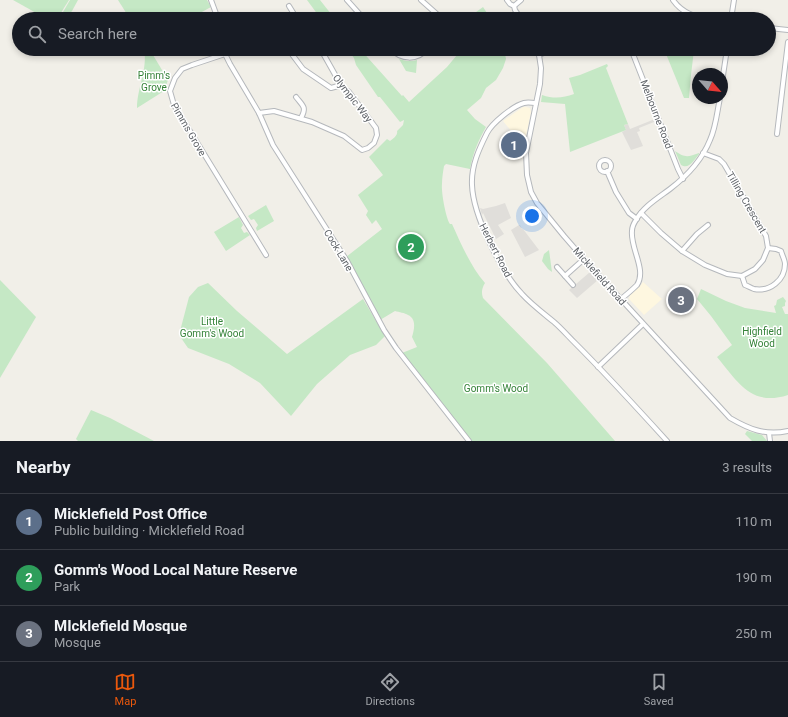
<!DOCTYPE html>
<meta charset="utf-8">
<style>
:root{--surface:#171b24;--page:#20242c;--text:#f1f3f6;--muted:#9ea1a6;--line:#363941;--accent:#ea580c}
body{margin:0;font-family:Roboto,sans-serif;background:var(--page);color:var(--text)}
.compass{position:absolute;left:692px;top:68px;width:36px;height:36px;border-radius:50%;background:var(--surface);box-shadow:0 2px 6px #0003;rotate:117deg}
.you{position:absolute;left:532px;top:216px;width:14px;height:14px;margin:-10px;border:3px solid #fff;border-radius:50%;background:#1a73e8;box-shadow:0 0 0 6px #1a73e833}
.badge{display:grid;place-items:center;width:26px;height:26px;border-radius:50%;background:var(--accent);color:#fff;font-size:13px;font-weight:700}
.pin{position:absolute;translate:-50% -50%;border:2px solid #fff;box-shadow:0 1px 4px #0006}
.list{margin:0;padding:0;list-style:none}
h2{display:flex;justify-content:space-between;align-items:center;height:52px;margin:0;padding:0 16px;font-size:17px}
h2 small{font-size:13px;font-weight:400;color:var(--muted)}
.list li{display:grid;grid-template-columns:26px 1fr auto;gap:12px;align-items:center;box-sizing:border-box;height:56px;padding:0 16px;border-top:1px solid var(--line)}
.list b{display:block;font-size:15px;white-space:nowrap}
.list p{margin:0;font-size:13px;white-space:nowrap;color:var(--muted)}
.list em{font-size:13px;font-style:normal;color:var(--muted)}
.icon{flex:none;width:22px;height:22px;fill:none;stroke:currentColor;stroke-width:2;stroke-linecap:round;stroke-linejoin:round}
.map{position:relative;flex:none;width:788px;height:441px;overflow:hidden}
.search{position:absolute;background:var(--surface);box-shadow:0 2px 6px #0003;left:12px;right:12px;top:12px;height:44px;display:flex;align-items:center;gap:10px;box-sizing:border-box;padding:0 14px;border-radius:22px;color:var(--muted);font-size:15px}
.sheet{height:220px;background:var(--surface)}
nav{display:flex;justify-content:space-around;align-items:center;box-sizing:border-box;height:56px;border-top:1px solid var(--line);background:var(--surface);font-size:11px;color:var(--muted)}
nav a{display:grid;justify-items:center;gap:2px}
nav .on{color:var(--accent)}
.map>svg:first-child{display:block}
.commercial{fill:#fef7e0}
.industrial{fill:#e0deda}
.green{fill:#c5e8c5}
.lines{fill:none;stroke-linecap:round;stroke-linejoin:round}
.street-casing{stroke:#b5b8bc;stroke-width:6}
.street{stroke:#fff;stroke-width:4}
.labels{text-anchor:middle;stroke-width:3;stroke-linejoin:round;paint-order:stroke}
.park-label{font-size:10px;fill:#348238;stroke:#fff}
.street-label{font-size:10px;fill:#5f6368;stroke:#fff}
</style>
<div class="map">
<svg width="788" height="441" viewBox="0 0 788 441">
<rect width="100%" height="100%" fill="#f1efe8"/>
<!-- commercial -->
<g class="commercial">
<path d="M523,107H526L530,108L531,112L523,150L502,148L512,132L503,121Z"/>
<path d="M643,282L662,299L644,315L629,299L630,295L640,286Z"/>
</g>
<!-- industrial -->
<g class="industrial">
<path d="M655,119L656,123L654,122L639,128L640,131L637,132L643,146L631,150L622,132L626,130L624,125L628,124L630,129Z"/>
<path d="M505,203L511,218L498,225L504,234L496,239L483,213L482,215L480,208L483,209L496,206Z"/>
<path d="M519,225H520L522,229H523L539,250L525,257L511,230Z"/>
<path d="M590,272L598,280L577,298L569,290Z"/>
</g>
<!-- green -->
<g class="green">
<path d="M13,0H69L57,19H47Z"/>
<path d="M70,0H78L72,11L65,19H59Z"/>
<path d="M118,0H207L211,7L189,19H130Z"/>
<path d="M307,0H320L335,19H321Z"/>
<path d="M483,7L491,19H492H475L472,15Z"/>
<path d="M144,49H151L150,50L168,80L164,91L137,108C137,88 148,69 144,49Z"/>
<path d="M347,49H360L402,96L403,95L409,102L447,67L462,49H504L506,59L503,68L496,80L486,88L481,98L467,110L475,119L486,127C478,141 473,153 470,169L446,164L444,166C443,172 442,178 442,184C441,192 446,219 450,224H452C461,244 471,267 485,283C482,288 481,292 483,298L547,363L615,441H471L451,416L447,409L442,405L432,393L428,385L402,353L417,347L412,337C414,330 417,319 408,315C405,313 399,312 395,311L380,320L346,257L382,229L376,220L372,224L366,215L368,211L358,195L383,175L369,157L387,139L390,141C394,138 398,135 397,131L403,125L404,120L400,122L380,97H378L356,65L354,58Z"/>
<path d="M664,49H693L694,50L691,75L689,98H684Z"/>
<path d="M399,59C405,61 411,62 417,60L416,73L406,71Z"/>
<path d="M607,64L608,66L606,68L628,124L624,125L626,130L570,152L565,104L541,102L542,95C554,99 563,98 574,94L569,78L580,75Z"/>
<path d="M675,151C685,158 688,157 699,153V154C694,160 689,170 681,165Z"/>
<path d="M266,205L274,221L257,231L256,228L258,225L254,219L251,220L248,216Z"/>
<path d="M239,217L243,225L241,228L244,233L247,232L250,235L226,251L214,232Z"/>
<path d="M549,250L552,272L548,269L542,261L544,254Z"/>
<path d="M0,280L36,317L0,378Z"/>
<path d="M208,283L237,311L287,354L363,299L385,336L376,345L350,355L317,384L291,416L260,383L229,364L188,348L179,335L189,297L198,287Z"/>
<path d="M701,289L726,301L745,308L776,313L774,306L776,305L777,300L783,297L786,301L785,303V306L782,307L785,314H788V395C751,407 738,382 717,357L732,345L711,316L697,299Z"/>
<path d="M91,410L110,418L154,441H78L76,439Z"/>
<path d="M747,431L762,435L767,441H752L745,434Z"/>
</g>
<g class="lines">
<defs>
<g id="street">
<path d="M211,0L218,19"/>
<path d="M347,0L364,19"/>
<path d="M421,0L439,16L441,19"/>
<path d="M507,0L510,4L514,6L515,10L521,19"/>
<path d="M673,0C682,13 695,17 710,19"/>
<path d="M289,6L297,19"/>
<path d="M514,6L521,0"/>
<path d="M264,16L266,19"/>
<path d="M731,19L734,0"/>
<path d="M769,28L788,30"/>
<path d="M224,49L225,54L230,64L259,113L273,145L347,261L384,330L396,348L469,441"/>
<path d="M288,49L303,69L331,88L338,86L340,85"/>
<path d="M391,49C401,60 417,61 427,49"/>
<path d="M537,49L539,55L541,68L540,84L526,153L527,175L531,192L537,203L564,236L584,259L730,418C749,429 765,436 788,431"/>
<path d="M631,49L678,169L683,179"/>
<path d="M225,54L192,65L182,69L175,78L170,91L174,105L266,255"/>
<path d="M539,55L553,49"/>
<path d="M722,82L727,49"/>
<path d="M296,97C303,106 307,107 301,118"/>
<path d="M536,103C532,103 528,102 524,103C513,106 492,123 487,133C479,149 471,166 472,185C473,215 501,272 522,294C531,304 543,313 554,322C561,328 568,336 575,343C607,375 637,408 667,441"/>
<path d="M259,113L274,111L312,122L344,136L362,150L368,148L374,143L377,135L376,128L349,92L342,87L324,55L320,49"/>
<path d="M777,134L788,42"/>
<circle cx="605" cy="166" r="6"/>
<path d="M607,171L616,192L629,213L637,219"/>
<path d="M641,213L661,233L682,251L705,265L727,274L742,276L755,269L763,260L768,248L766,236L724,164L719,159L703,153"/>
<path d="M682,251L697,234L708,225"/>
<path d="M557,267L573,285"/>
<path d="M565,276L584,259"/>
<path d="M742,276L745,285C748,286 751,288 754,289C770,292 785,280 785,264C785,260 782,255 781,251L776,249L768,248"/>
<path d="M621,299C626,295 632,290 637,285C647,270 630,248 632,231C632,228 634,223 636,220C643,207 658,198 670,189C687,176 702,160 710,140C716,127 717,112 720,98"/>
<path d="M598,367L643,324"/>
<path d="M769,433L770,441"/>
</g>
</defs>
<!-- street casing -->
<use href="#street" class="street-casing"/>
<!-- street -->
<use href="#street" class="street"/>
</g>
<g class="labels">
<!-- park labels -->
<g class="park-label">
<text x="154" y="79">Pimm's<tspan x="154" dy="12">Grove</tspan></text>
<text x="212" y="325">Little<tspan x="212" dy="12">Gomm's Wood</tspan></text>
<text x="762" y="335">Highfield<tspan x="762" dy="12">Wood</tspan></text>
<text x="496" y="392">Gomm's Wood</text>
</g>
<!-- street labels -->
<g class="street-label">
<text transform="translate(353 98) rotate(52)" y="4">Olympic Way</text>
<text transform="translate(657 114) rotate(69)" y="4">Melbourne Road</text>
<text transform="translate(189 129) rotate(60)" y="4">Pimms Grove</text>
<text transform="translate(747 202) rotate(60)" y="4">Tilling Crescent</text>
<text transform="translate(339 250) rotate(59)" y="4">Cock Lane</text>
<text transform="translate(496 250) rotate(63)" y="4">Herbert Road</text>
<text transform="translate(600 276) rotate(48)" y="4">Micklefield Road</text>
</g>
</g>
</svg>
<svg class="compass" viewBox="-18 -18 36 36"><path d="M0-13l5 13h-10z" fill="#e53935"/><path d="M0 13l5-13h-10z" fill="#9ea1a6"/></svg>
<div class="you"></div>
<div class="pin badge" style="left:514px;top:145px;background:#5c6f8a">1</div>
<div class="pin badge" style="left:411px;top:247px;background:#2e9e5b">2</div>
<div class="pin badge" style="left:681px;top:300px;background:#6b7280">3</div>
<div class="search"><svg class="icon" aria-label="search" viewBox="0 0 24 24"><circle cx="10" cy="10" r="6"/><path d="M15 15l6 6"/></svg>Search here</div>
</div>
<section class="sheet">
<h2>Nearby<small>3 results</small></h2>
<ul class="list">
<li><span class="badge" style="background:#5c6f8a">1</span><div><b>Micklefield Post Office</b><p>Public building · Micklefield Road</p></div><em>110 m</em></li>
<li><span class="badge" style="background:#2e9e5b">2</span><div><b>Gomm's Wood Local Nature Reserve</b><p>Park</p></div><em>190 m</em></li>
<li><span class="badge" style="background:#6b7280">3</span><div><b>MIcklefield Mosque</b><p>Mosque</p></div><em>250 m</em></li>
</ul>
</section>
<nav>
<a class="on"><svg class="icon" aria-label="map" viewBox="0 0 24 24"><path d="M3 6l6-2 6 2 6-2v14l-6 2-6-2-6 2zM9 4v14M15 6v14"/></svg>Map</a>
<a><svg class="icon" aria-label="directions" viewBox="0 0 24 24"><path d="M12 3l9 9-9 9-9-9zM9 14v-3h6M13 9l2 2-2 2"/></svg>Directions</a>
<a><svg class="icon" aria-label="saved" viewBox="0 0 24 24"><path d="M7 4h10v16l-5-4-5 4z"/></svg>Saved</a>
</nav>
